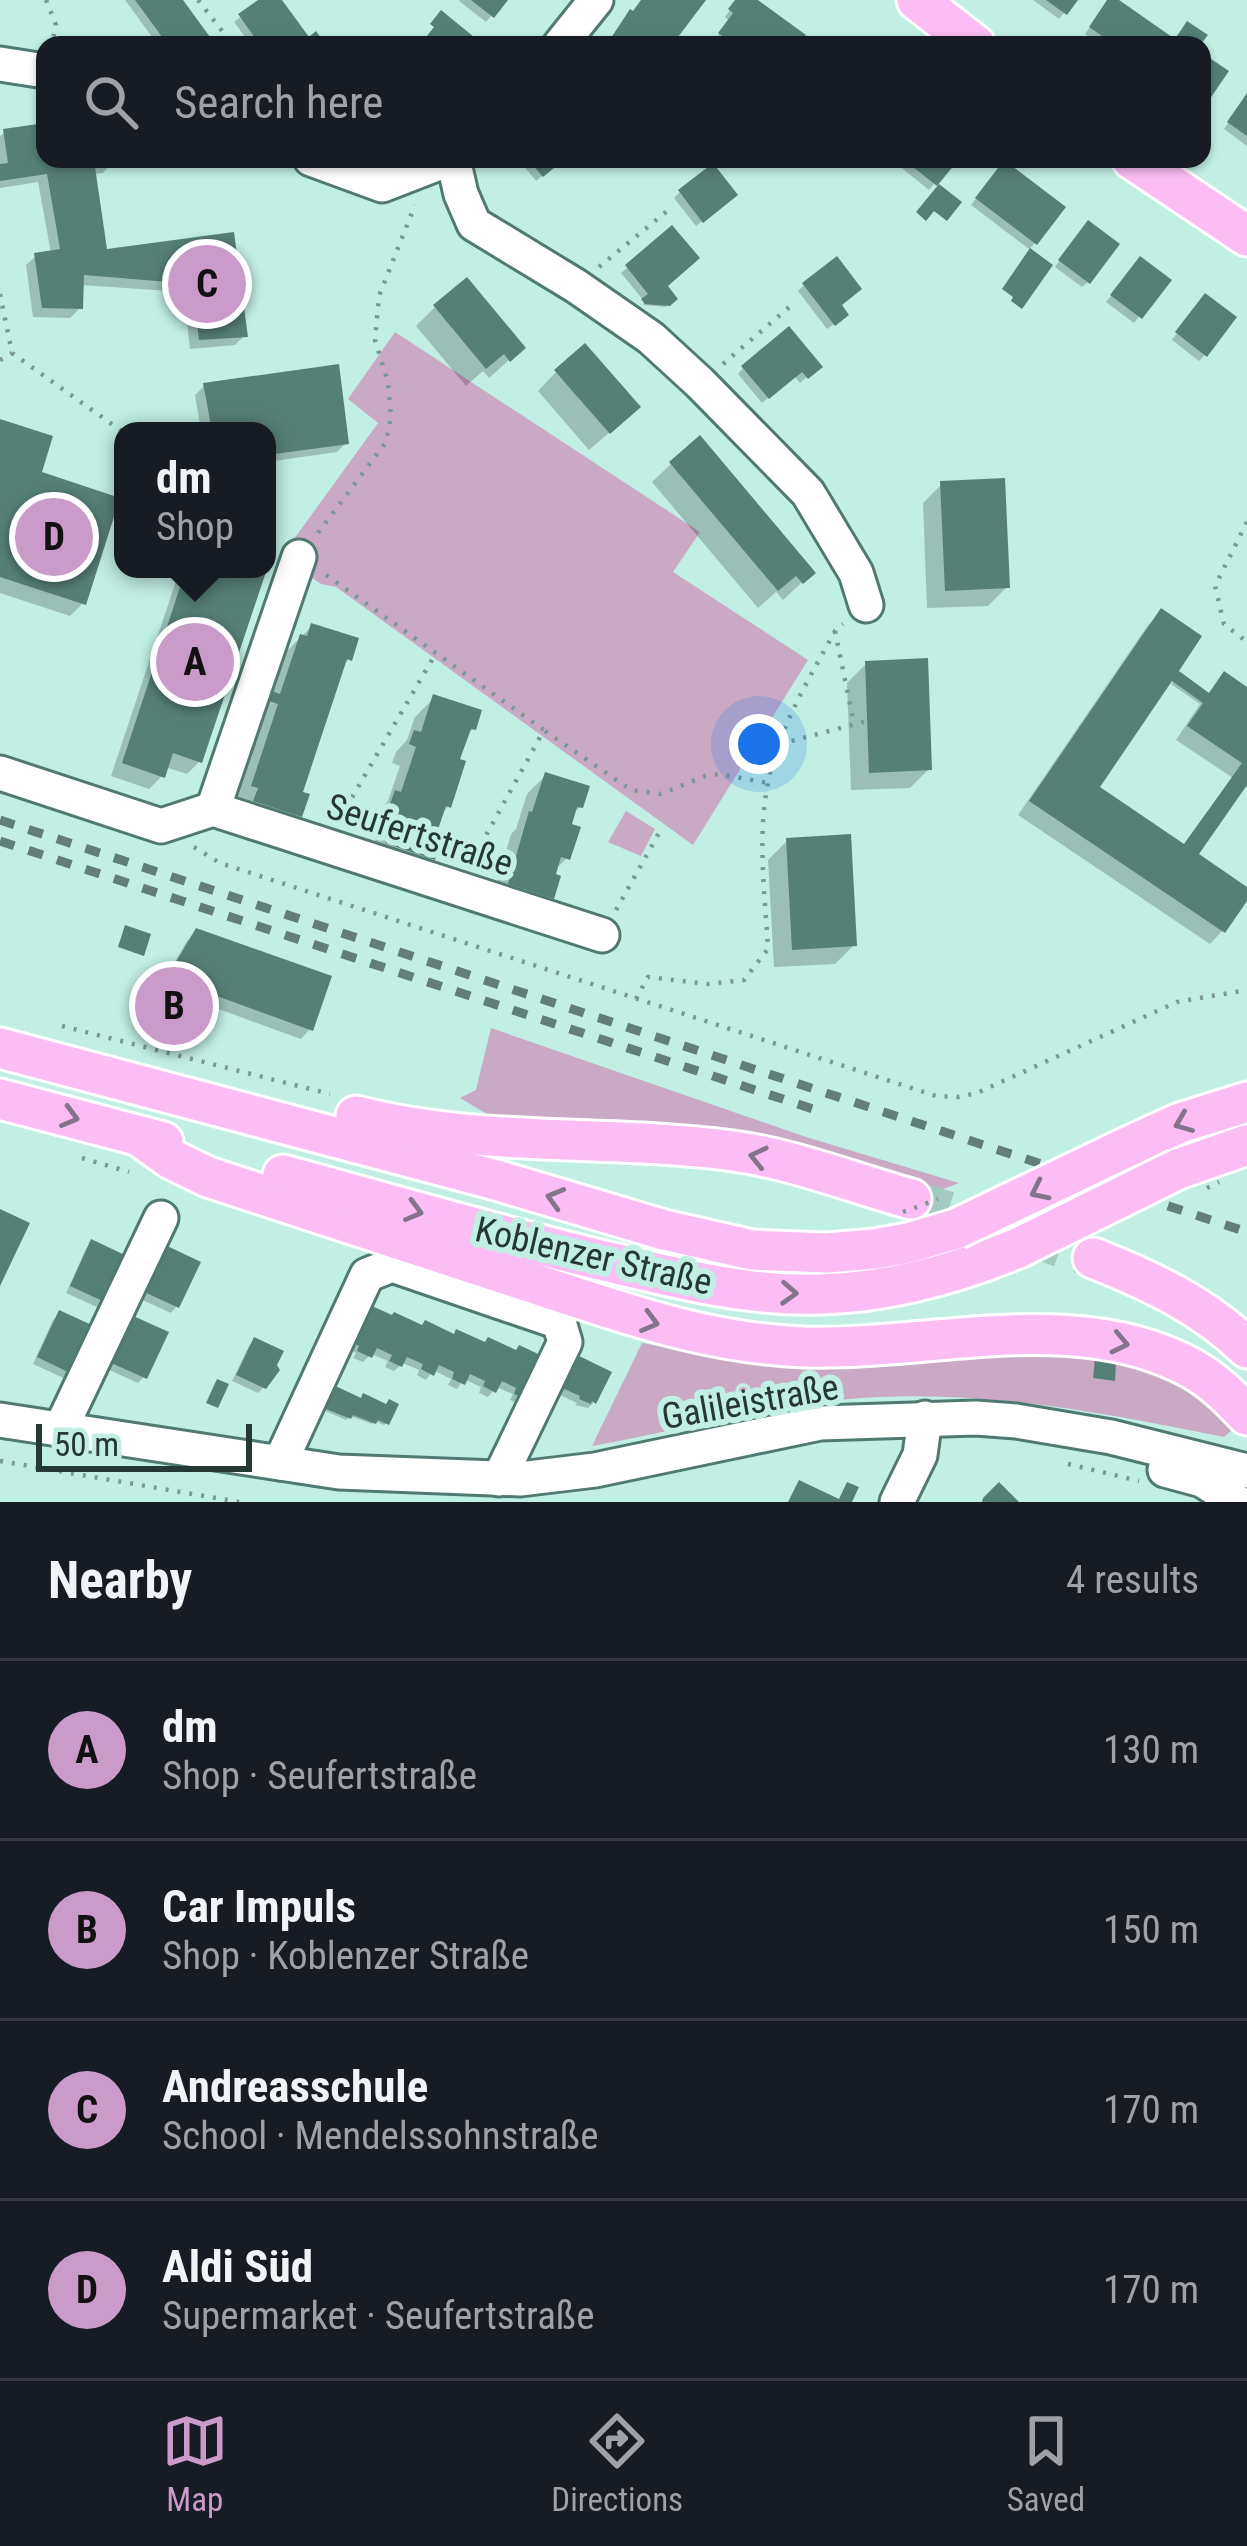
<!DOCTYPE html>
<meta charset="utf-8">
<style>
:root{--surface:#171b24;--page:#20242c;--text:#f1f3f6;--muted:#9ea1a6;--line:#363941;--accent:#ca9bc9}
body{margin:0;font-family:"Roboto Condensed",sans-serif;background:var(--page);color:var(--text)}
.scale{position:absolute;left:36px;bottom:30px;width:216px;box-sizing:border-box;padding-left:12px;border:6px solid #253833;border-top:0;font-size:33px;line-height:42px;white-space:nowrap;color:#253833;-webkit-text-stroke:9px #c1efe4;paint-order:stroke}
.you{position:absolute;left:759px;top:744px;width:42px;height:42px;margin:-30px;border:9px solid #fff;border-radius:50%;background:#1a73e8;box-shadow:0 0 0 18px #1a73e833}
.badge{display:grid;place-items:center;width:78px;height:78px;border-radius:50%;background:var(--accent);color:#111;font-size:39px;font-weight:700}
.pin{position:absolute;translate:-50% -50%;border:6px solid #fff;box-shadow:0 3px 12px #0006}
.popup{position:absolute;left:114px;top:422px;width:162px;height:156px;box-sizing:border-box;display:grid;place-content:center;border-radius:24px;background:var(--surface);filter:drop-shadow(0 3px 9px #0005);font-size:39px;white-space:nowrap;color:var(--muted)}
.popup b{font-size:45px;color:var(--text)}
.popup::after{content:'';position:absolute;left:50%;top:100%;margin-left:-24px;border:24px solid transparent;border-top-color:var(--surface)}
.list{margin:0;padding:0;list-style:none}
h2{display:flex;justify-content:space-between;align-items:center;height:156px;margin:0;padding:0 48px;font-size:51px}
h2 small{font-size:39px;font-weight:400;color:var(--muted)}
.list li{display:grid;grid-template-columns:78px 1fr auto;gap:36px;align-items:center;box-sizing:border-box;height:180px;padding:0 48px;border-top:3px solid var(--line)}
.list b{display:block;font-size:45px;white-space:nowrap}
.list p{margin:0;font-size:39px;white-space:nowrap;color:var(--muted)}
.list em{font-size:39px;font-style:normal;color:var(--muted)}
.icon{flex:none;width:66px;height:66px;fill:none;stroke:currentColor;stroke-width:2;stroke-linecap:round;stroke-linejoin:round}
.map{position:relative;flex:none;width:1247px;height:1502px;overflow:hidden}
.search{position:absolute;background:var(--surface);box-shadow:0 3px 9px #0004;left:36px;right:36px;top:36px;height:132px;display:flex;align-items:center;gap:30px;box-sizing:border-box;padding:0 42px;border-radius:24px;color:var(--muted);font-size:45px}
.sheet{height:876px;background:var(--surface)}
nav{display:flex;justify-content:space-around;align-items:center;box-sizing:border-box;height:168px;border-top:3px solid var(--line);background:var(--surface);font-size:33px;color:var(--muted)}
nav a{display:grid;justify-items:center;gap:6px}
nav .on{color:var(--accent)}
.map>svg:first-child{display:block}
.green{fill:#caa9c5}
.shadow{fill:#0003}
.building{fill:#558076;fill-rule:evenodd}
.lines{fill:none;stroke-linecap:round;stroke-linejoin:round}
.major-tunnel{stroke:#a2cac1;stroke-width:39;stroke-dasharray:39 20;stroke-linecap:butt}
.minor-casing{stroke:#507a71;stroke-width:39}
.major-casing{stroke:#fff;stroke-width:45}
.path{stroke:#799a92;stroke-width:4.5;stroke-dasharray:3 9;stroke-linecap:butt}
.minor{stroke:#fff;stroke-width:33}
.major{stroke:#fbbdf3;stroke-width:39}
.rail{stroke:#617e77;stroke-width:9;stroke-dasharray:15 15;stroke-linecap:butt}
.major-bridge-casing{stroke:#fff;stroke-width:45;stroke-linecap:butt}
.path-bridge{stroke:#799a92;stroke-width:4.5;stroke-dasharray:3 9;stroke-linecap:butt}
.major-bridge{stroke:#fbbdf3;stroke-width:39}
.oneway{stroke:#857489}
.labels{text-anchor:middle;stroke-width:12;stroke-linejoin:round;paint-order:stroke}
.street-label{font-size:36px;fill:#253833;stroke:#c1efe4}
</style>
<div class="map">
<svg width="1247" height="1502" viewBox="0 0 1247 1502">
<rect width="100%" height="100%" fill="#c1efe4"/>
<!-- green -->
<g class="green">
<path d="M395,332L700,532L673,572L808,660L693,845L336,587L321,584L281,557L378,423L348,399Z"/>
<path d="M626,811L655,829L641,856L608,842Z"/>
<path d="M491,1028L806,1137L959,1183L920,1198L492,1117L460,1098L476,1090Z"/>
<path d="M642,1343C678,1350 714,1354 751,1359C769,1361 787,1366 805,1366C922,1370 1115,1321 1208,1404C1218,1412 1227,1419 1232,1430L1224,1437C1110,1414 998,1392 880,1397C782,1401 687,1429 592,1446Z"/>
</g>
<!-- shadow -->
<g class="shadow">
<path d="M125,0H179L197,45H158Z"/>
<path d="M263,0H279L308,41L322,45H251L234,22Z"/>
<path d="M505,0L486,22L459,1L460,0Z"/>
<path d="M737,0H753L795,45H721L715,40L729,20L725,17Z"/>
<path d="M1033,0H1075L1059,19Z"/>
<path d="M1109,0H1114L1163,45H1101L1085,34Z"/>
<path d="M1247,96V146L1224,129Z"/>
<path d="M45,126V159H112V163L103,173L93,174L104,253L231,236L244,336L235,345L190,349L184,292L81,285L80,308L70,318L33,317L26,265L36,256L51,253L38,182L0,188V136L5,132Z"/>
<path d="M518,159H562L536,181Z"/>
<path d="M903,159H955L929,190L898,165Z"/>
<path d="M998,170L1035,243L1029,249L971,205Z"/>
<path d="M680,192L728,201L696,226L674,198Z"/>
<path d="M672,229L664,286L674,299L665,307L643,305L644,301L621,273Z"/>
<path d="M1082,230L1088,282L1082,287L1055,267Z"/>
<path d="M1135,266L1168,280L1134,323L1106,302Z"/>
<path d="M804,285L840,320L827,329L798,291Z"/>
<path d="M1199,303L1205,355L1199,361L1172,340Z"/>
<path d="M435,307L522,348L489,378L483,371L466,386L416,326Z"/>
<path d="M818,367L800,383L794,376L762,403L738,374L743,368Z"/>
<path d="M556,372L618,425L589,450L538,391Z"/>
<path d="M204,386L346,443L337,452L267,462V431H201L195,395Z"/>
<path d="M0,422L83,603L70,616L0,593Z"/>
<path d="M671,464L812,573L783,600L776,592L758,608L652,482Z"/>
<path d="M942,484L1007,587L988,606L927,608L923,503Z"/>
<path d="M180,569H247L200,761L187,774L165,767L162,776L149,789L111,776Z"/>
<path d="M1161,612L1096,788L1184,847L1233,778L1176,740L1200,704L1171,684L1179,675L1207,695L1224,675L1247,691V788L1243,785L1195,855L1247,890V895L1222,931L1210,944L1018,815L1148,625Z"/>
<path d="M312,626L349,659L340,668L299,794L300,816L281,835L234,804L261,723L252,720L282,656Z"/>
<path d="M866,664L929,769L910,788L851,790L847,683Z"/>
<path d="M434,698L473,729L465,737L448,807L440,815L432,839V858L413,877L368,862L380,825L373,823L377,812L388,801L400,766L392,763L396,752L407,740L415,717Z"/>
<path d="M546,775L580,807L571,815L567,858L553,872L551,897L532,916L491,903L511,834L516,829L527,794Z"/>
<path d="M787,841L854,945L835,964L774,967L768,860Z"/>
<path d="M197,931L310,1029L301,1039L202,1003L191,1010L188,1022L178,1033L165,1038L150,1032L144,1023L150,1004L187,941Z"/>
<path d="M92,1243L105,1302L99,1308L66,1293L86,1249Z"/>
<path d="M158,1254L176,1307L171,1313L138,1298Z"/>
<path d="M358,1312L515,1353L520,1348L521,1405L510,1400L513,1394L496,1387L488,1397L479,1393L481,1387L464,1379L457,1389L448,1385L451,1379L433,1370L426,1380L417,1375L419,1370L403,1363L394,1371L385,1367L388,1361L371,1354L363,1362L353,1358L356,1353L342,1346Z"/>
<path d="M59,1314L72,1373L66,1379L33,1364L53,1320Z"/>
<path d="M126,1324L144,1377L138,1383L105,1368Z"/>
<path d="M254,1340L264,1387L258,1393L232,1381L249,1346Z"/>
<path d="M570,1364L594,1402L588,1408L575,1405L577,1403L556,1393Z"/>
<path d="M361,1401L387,1423L384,1425L375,1421L372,1424L350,1416L346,1420L316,1407Z"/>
</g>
<!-- building -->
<g class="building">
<path d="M135,0H183L210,37L200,45H168Z"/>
<path d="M258,0H282L309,37L316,31L326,45H260L238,14Z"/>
<path d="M471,0H508L494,18Z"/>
<path d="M641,0H706L672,45H620L611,38L630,9L633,11Z"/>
<path d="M735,0H758L806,35L798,45H735L718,33L733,13L728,9Z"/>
<path d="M1046,0H1078L1067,15Z"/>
<path d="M1107,0H1119L1172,37L1166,45H1115L1089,27Z"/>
<path d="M441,10L474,37L468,45H420L434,27L430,24Z"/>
<path d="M1187,21L1208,35L1200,45H1178L1173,42Z"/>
<path d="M1202,53L1229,71L1205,106L1202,103Z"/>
<path d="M1247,93V136L1227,122Z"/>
<path d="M45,123V159H115L116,164L95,167L107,249L234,232L248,337L199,340L193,284L84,275L83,309L42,308L34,253L60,249L47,174L0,181V164L8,163L3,129Z"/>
<path d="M528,159H565L543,177Z"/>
<path d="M903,159H959L937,186Z"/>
<path d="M1004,160L1066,207L1037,245L975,198Z"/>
<path d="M713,163L738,195L703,223L678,190Z"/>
<path d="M939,184L962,202L947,221L934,211L926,221L916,212Z"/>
<path d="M1088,220L1120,244L1090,284L1058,260Z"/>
<path d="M672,225L700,258L668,286L678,299L670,306L645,304L641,299L648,294L625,265Z"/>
<path d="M1030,248L1053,265L1022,309L1011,301L1013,297L1002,289Z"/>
<path d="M837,256L862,289L842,305L849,315L835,326L802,283Z"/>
<path d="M1140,256L1172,280L1142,319L1110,295Z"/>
<path d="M467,277L526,348L510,362L504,354L486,369L433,305Z"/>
<path d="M1205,293L1237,317L1207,357L1175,332Z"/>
<path d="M789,326L823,367L808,379L802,372L769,399L741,366Z"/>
<path d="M585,343L641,407L610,434L554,370Z"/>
<path d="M339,364L349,444L267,455V431H212L203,383Z"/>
<path d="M0,419L53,436L42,472L120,498L86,605L0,577Z"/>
<path d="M700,435L816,573L803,584L796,576L778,591L669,462Z"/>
<path d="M1005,478L1010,588L945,591L940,481Z"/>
<path d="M186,569H257L266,572L202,763L173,753L165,778L122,763Z"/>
<path d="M1161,608L1202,636L1179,671L1209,693L1224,671L1247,687V785L1199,854L1247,887V901L1225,933L1029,801ZM1172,681L1203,703L1187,726L1242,763L1184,844L1100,787Z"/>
<path d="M311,623L359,638L352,661L347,659L303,792L310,794L302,817L253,801L258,788L251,786L278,704L269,701L272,691L280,694L300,634L307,636Z"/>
<path d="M928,658L932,770L869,773L865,661Z"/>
<path d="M433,694L482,710L476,730L471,729L460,759L466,761L451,808L446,806L435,838L441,839L435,860L385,843L397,806L390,804L395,790L401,792L416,747L409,744L414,730L421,732Z"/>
<path d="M545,772L590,786L583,808L577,807L572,824L581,827L570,860L561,857L556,874L561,876L554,899L508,884L529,811L532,812Z"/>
<path d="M851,834L857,946L792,950L786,838Z"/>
<path d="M125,925L151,934L144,956L118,947Z"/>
<path d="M196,928L332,976L313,1031L214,995L195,1006L191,1024L176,1030L159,1023L152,1011L159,991Z"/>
<path d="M0,1209L30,1223L0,1286Z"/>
<path d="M91,1239L129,1257L107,1303L70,1286Z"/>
<path d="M163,1244L201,1262L179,1308L142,1291Z"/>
<path d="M363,1302L392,1315L394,1312L422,1325L425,1320L454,1334L456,1329L485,1342L488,1337L516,1350L519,1345L549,1359L529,1401L514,1394L516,1388L502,1381L496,1393L483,1386L485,1381L470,1374L465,1385L452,1379L454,1372L439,1365L434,1376L421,1369L423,1364L407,1357L402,1367L389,1361L392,1355L377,1348L372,1358L357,1351L359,1346L345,1339Z"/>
<path d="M59,1310L96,1327L74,1375L37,1357Z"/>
<path d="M131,1315L169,1332L147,1379L109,1362Z"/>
<path d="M254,1337L284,1351L277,1365L280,1370L266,1389L236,1375Z"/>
<path d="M575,1354L612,1372L596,1404L592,1401L591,1404L579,1399L580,1396L560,1387Z"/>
<path d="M1095,1358L1116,1362L1115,1381L1093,1378Z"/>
<path d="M217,1379L229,1384L218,1408L206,1403Z"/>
<path d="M327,1382L361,1398L363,1393L386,1404L389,1399L399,1404L389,1425L378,1420L376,1424L353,1415L351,1419L316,1405Z"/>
<path d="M799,1480L839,1499L847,1482L859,1487L852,1502H788Z"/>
<path d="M999,1482L1019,1502H982L983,1498Z"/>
</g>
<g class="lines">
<!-- major-tunnel -->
<path class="major-tunnel" d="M911,1199L1093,1258"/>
<defs>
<g id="minor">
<path d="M560,45L596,0"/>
<path d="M0,64L45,71"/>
<path d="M311,159L382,185L449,159"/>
<path d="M453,159L461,194L474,224L576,286L651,338L700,383L808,493L856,573L866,605"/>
<path d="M0,773L161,826L213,809L602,935"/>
<path d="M213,809L299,557"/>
<path d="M0,1420L339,1472L520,1479L595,1470L820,1423L976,1418L1016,1421L1111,1437L1247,1471"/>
<path d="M61,1428L161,1218"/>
<path d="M280,1463L367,1275L392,1265L559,1322L565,1342L499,1479"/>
<path d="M1165,1470L1202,1480L1237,1502"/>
<path d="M897,1502L920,1455L925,1418"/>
</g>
<g id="major">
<path d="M917,0L975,45"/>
<path d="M1132,159L1247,236"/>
<path d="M0,1048L496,1180L664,1230L752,1250L827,1253L875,1249L908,1243L956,1229"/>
<path d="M0,1099L163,1142"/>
<path d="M356,1116C480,1148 607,1134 733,1151C793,1159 853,1183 911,1199"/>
<path d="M139,1136L171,1159L208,1177C312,1211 416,1245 520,1279C615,1310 702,1343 804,1347C928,1351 1076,1305 1191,1368C1213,1380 1230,1397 1247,1415"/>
<path d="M1121,1150L1180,1123L1247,1102"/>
<path d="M1178,1169L1247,1145"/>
<path d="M283,1175C393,1205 502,1237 613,1263C681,1279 751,1297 822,1294C890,1292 955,1274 1018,1248"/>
<path d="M1093,1258C1149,1280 1203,1305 1247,1348"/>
</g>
</defs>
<!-- minor casing -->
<use href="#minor" class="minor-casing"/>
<!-- major casing -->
<use href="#major" class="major-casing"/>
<!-- path -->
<g class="path">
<path d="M46,0L56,25L53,39"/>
<path d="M198,0L233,45"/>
<path d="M599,267L672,207"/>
<path d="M0,294L12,353L123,432"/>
<path d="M0,360L12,353"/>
<path d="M723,364L794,303"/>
<path d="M1247,522L1215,586L1224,624L1247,642"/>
<path d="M318,533L386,442L391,417L388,382L375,340L379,296L415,205"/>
<path d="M326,575L544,730L473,859"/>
<path d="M835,631L854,724"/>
<path d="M545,731L631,790L661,794L705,776L719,774L768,783"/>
<path d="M780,744L867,721"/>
<path d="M340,818L436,653"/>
<path d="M194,847L220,863L936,1096L958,1097L977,1093L1177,1002L1247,990"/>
<path d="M616,910L659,833"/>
<path d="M636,999L648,977L708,984L744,980L768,949C765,894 757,837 768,783C778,729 809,679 835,631L843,624"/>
<path d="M62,1026L330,1094"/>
<path d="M82,1158L129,1172"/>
<path d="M0,1461L239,1502"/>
<path d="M1068,1464L1139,1481"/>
</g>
<!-- minor -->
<use href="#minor" class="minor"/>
<!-- major -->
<use href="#major" class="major"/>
<!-- rail -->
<g class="rail">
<path d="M0,820L1247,1232"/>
<path d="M0,841L819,1111"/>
</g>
<defs>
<g id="major-bridge">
<path d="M956,1229L1121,1150"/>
<path d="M1018,1248L1178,1169"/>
</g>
</defs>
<!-- major-bridge casing -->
<use href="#major-bridge" class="major-bridge-casing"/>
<!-- path-bridge -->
<g class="path-bridge">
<path d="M1207,1188L1219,1182"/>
<path d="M903,1212L938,1199"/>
</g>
<!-- major-bridge -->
<use href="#major-bridge" class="major-bridge"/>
</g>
<!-- one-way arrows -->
<defs><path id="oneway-chevron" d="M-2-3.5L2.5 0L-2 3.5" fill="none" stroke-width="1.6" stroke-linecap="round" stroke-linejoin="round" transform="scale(3)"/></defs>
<g class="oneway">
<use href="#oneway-chevron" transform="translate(70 1117) rotate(15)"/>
<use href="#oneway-chevron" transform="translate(1183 1123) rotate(158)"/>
<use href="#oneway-chevron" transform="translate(758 1157) rotate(-167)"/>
<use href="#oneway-chevron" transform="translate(1039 1191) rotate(154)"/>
<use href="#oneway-chevron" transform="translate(555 1198) rotate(-164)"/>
<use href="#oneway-chevron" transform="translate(414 1211) rotate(15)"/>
<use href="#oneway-chevron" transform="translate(789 1293) rotate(3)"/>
<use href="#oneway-chevron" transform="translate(650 1322) rotate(15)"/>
<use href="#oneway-chevron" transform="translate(1120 1343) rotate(12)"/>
</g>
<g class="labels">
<!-- street labels -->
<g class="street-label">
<text transform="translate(420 834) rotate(18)" y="13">Seufertstraße</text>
<text transform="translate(594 1255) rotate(13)" y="13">Koblenzer Straße</text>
<text transform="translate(750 1401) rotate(-10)" y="13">Galileistraße</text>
</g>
</g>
</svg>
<div class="scale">50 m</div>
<div class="you"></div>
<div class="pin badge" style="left:195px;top:662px">A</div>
<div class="popup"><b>dm</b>Shop</div>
<div class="pin badge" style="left:174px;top:1006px">B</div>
<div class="pin badge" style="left:207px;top:284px">C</div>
<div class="pin badge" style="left:54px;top:537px">D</div>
<div class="search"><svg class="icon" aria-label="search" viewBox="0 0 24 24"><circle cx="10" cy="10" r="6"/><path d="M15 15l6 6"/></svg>Search here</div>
</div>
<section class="sheet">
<h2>Nearby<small>4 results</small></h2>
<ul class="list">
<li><span class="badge">A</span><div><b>dm</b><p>Shop · Seufertstraße</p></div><em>130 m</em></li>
<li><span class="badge">B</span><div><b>Car Impuls</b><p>Shop · Koblenzer Straße</p></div><em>150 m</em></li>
<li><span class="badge">C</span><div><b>Andreasschule</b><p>School · Mendelssohnstraße</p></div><em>170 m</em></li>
<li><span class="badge">D</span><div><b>Aldi Süd</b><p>Supermarket · Seufertstraße</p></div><em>170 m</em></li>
</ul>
</section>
<nav>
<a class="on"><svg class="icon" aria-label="map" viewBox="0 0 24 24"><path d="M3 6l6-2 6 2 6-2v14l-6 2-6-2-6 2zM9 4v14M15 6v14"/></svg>Map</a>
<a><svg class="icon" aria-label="directions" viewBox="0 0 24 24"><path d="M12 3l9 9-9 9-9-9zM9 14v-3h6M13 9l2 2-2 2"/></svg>Directions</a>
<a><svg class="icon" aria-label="saved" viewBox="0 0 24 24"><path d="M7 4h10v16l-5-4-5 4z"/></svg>Saved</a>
</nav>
